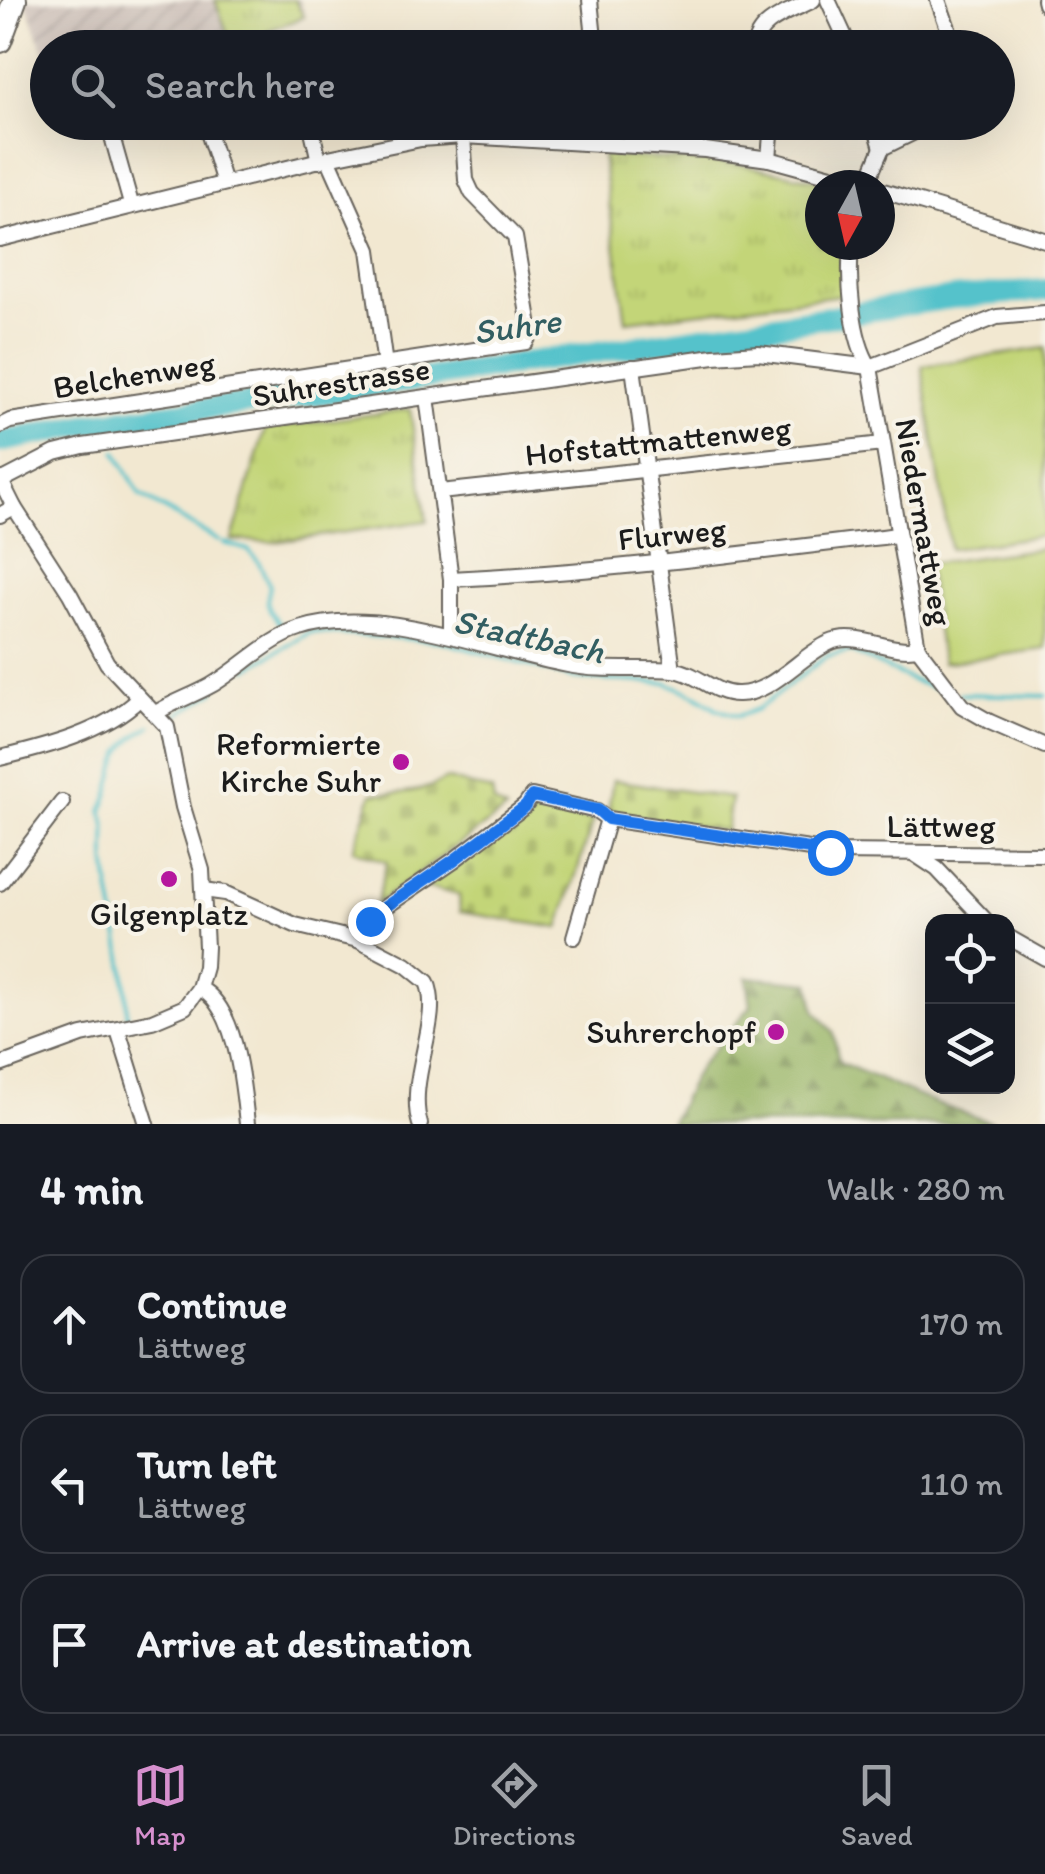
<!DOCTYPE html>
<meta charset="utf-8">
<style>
:root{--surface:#171b24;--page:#242831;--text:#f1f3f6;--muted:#9ea1a6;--line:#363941;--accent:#d690ce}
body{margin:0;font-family:Itim,sans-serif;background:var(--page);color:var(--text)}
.controls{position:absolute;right:30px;bottom:30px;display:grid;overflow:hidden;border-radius:20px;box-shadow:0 10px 40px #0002}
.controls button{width:90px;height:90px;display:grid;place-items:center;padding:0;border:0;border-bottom:2px solid var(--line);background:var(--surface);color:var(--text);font:50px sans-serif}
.compass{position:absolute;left:805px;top:170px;width:90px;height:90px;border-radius:50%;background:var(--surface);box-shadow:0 10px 40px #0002;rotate:188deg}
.stop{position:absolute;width:30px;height:30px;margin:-22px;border:8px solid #1a73e8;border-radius:50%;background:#fff}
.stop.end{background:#1a73e8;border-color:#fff;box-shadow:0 2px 10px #0008}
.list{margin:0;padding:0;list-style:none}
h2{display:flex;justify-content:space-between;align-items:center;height:130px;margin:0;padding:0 40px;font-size:42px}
h2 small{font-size:32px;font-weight:400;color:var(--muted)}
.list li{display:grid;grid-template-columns:65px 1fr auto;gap:30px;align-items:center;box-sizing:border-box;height:140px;margin:0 20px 20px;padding:0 20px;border:2px solid var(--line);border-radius:30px}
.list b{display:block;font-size:38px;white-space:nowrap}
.list p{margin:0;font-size:32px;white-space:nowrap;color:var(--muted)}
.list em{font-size:32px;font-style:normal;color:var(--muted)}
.icon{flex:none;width:55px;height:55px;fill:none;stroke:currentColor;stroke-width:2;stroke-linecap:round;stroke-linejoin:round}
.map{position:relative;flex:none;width:1045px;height:1124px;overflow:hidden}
.search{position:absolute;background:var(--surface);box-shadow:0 10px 40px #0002;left:30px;right:30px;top:30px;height:110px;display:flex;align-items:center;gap:25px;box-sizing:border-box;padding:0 35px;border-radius:55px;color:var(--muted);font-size:38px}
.sheet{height:610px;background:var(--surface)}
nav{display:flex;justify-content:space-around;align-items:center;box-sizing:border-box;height:140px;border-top:2px solid var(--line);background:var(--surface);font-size:28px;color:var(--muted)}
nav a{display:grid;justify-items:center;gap:5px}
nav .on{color:var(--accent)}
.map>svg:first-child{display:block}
.industrial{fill:url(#industrial-furrows)}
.grass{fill:url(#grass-tufts);stroke:#70784a;stroke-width:2.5}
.forest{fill:url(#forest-firs);stroke:#5b6942;stroke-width:2.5}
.cemetery{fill:url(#cemetery-stones);stroke:#70784a;stroke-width:2.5}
.pitch{fill:#c3d578;stroke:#70784a;stroke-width:2.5}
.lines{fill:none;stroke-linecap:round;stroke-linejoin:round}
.stream{stroke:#54c2cb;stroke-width:4}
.river{stroke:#54c2cb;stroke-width:22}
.minor-casing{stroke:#67635b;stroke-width:18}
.primary-casing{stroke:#67635b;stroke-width:26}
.minor{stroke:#fff;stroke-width:14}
.primary{stroke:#fff;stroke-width:22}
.route{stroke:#1a73e8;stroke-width:12}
.poi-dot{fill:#b5179e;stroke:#f7f3e8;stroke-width:4}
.labels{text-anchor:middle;stroke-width:8;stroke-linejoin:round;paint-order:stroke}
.street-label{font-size:32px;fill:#1c1c1c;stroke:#f7f3e8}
.poi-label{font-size:32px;fill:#1c1c1c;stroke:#f7f3e8;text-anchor:end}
.water-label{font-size:35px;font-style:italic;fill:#325e62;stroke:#f7f3e8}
</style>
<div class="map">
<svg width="1045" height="1124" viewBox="0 0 1045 1124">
<defs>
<pattern id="industrial-furrows" width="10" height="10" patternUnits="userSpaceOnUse" patternTransform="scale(2.5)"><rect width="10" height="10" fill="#cec1ba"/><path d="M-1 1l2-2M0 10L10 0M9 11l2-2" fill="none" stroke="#b0a59f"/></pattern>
<pattern id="grass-tufts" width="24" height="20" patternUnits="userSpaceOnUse" patternTransform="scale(2.5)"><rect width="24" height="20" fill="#c3d578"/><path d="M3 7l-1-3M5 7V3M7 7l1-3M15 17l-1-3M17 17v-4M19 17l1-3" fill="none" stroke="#a7b667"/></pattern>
<pattern id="forest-firs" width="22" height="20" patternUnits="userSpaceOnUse" patternTransform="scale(2.5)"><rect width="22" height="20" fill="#9ab668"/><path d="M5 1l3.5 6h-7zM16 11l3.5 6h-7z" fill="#7d9355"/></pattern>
<pattern id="cemetery-stones" width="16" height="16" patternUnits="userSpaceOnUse" patternTransform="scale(2.5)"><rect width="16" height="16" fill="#c3d578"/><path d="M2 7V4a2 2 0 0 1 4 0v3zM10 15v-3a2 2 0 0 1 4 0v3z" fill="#a7b667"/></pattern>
</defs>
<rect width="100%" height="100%" fill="#f7f3e8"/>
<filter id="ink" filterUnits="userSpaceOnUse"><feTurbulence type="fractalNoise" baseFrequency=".01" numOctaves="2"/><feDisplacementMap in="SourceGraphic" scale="20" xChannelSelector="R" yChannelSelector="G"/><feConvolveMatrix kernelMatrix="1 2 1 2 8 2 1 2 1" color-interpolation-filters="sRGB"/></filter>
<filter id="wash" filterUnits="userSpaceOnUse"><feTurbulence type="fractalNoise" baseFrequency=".0048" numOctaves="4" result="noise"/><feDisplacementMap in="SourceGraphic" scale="40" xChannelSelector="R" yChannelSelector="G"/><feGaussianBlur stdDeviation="2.25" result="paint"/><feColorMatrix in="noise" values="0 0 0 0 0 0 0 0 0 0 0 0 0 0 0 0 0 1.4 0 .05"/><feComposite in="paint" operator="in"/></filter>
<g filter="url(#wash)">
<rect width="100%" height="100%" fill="#f2e8d1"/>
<!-- industrial -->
<path class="industrial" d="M25,0H300L306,17L266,30L268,40L243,47H143L139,37L99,47L48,48L47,60Z"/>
<!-- grass -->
<g class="grass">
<path d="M215,0H295L304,17L269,30L266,35L231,43Z"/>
<path d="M602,155L735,163L836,184L820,185V245H842V295L626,321Z"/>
<path d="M410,409L427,521L274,542L232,540L265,429Z"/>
</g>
<!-- forest -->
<path class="forest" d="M747,977L810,983L815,1010L833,1032L839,1062L937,1104L996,1124H670L699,1067L751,1006Z"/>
<!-- cemetery -->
<g class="cemetery">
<path d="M447,779L492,791L494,803L506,810L376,904L387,862L353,850L372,794C400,793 422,793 447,779Z"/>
<path d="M613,780L731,798L726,831L608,812Z"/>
<path d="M529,808L593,821L559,928L460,912L459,895L425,887Z"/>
</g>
<!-- pitch -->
<g class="pitch">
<path d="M1045,348V535L950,549L922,366Z"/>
<path d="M1045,548V649L942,663L927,564Z"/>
</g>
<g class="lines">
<!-- stream -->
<g class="stream">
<path d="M116,452L140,495L219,541"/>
<path d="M224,543L248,550L258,561L270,586L267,601L270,611L282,627"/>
<path d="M247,669L311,632L440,641L577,679L667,683L698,696L717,709L738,716L758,709L827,656L851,651L913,681L941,689"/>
<path d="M960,694L1045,696"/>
<path d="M171,719L215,691"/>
<path d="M127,1016C128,963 111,911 106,858C105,842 109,826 102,811C120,776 106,750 151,726"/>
</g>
<!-- river -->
<path class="river" d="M0,442L95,423L328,393L952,298L1045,290"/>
</g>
</g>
<g filter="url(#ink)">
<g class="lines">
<defs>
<g id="minor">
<path d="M590,0L595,48"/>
<path d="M828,0L850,48"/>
<path d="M938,0L955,48"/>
<path d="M1044,0L1045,4"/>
<path d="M754,48C757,20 791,12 813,0"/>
<path d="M209,122L208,132L224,183"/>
<path d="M310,122L319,161"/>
<path d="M874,122L882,148"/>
<path d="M111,133L131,204"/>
<path d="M599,143L600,122"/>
<path d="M328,158L369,250L385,365"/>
<path d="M769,159L772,122"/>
<path d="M866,185L882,148L935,122"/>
<path d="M880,190L1045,240"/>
<path d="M0,239L328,158L421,139L463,136L705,150L769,159L864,185"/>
<path d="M851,245C848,279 851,338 870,367L918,648L962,706L990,722L1045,746"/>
<path d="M633,367L673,670"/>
<path d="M427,397L451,579V635"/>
<path d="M0,426L10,421L526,342L531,332L515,237L472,193L466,180L463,136"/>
<path d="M0,479L14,507L70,594L107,663L167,727L183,807L202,870L206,947L205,967L199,988L185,1007L152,1021L82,1035L0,1065"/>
<path d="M1,481L55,453L83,446L714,356L758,353L870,367L997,317L1045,313"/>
<path d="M440,492L883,444"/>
<path d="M0,515L14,507"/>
<path d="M451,579C601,572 749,553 898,535"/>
<path d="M156,713C173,702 192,696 210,686C240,669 267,639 300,629C379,603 490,651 568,665C603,672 639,667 674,670C696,672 713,694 737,694C771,695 800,656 829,643C857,630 889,654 918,648"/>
<path d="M0,758C46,747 105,732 139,699"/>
<path d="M913,853L937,869L987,922"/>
<path d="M0,883L62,802"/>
<path d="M204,890L225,893L295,925L358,940L406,965L427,982C443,1019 406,1079 420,1124"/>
<path d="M574,937L608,819"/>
<path d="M1008,937L1045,958"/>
<path d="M358,940L385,907L454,860L525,806L532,796L597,811L608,819L830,852L1045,854"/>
<path d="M199,988C237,1006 243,1087 247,1124"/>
<path d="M118,1030L147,1124"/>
</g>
<path id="primary" d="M0,41L15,0"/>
</defs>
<!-- minor casing -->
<use href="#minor" class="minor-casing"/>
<!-- primary casing -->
<use href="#primary" class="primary-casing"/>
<!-- minor -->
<use href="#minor" class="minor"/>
<!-- primary -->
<use href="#primary" class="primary"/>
</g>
</g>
<g class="lines" filter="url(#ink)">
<!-- route -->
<path class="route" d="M370,921L385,907L454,860L526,806L532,796L598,810L608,819L830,852"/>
</g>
<!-- markers -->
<g class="poi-dot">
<circle cx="401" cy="762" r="10"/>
<circle cx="169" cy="879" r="10"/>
<circle cx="776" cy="1032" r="10"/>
</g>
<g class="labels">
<!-- street labels -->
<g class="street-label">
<text transform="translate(134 375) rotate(-9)" y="11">Belchenweg</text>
<text transform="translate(341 382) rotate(-9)" y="11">Suhrestrasse</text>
<text transform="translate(658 441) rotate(-6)" y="11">Hofstattmattenweg</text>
<text transform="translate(924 522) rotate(80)" y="11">Niedermattweg</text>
<text transform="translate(672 534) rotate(-6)" y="11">Flurweg</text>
<text x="941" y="837">Lättweg</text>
</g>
<!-- poi labels -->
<g class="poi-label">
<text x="381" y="755">Reformierte<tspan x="381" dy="37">Kirche Suhr</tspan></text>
<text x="169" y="925" text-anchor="middle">Gilgenplatz</text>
<text x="756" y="1043">Suhrerchopf</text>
</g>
<!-- water labels -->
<g class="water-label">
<text transform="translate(517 326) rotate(-8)" y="12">Suhre</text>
<text transform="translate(529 636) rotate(12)" y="12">Stadtbach</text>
</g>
</g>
</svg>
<div class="controls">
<button><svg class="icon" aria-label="locate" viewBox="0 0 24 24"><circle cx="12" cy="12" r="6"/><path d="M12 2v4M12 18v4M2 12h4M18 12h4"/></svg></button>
<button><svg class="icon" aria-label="layers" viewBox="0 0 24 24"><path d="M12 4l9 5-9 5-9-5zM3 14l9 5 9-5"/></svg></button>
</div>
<svg class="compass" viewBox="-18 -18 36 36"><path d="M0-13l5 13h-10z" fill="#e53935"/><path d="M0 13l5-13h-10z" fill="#9ea1a6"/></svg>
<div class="stop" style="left:830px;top:852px"></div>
<div class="stop end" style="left:370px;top:921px"></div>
<div class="search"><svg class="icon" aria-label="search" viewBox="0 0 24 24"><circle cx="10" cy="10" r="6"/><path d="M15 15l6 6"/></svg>Search here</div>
</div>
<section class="sheet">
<h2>4 min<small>Walk · 280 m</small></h2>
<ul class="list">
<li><svg class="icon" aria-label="ahead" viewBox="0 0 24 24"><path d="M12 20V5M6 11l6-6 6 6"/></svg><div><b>Continue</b><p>Lättweg</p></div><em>170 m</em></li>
<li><svg class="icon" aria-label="left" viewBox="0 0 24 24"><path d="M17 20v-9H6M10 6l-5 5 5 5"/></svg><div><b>Turn left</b><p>Lättweg</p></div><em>110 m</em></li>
<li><svg class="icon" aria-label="arrive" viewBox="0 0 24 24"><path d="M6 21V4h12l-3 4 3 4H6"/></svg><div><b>Arrive at destination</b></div></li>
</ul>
</section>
<nav>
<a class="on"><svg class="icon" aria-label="map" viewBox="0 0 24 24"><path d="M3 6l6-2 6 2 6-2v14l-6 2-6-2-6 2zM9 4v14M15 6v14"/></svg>Map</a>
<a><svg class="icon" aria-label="directions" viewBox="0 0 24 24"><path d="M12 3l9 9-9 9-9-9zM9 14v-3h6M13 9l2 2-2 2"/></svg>Directions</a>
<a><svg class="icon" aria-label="saved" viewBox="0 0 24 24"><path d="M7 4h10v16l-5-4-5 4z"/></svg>Saved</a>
</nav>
